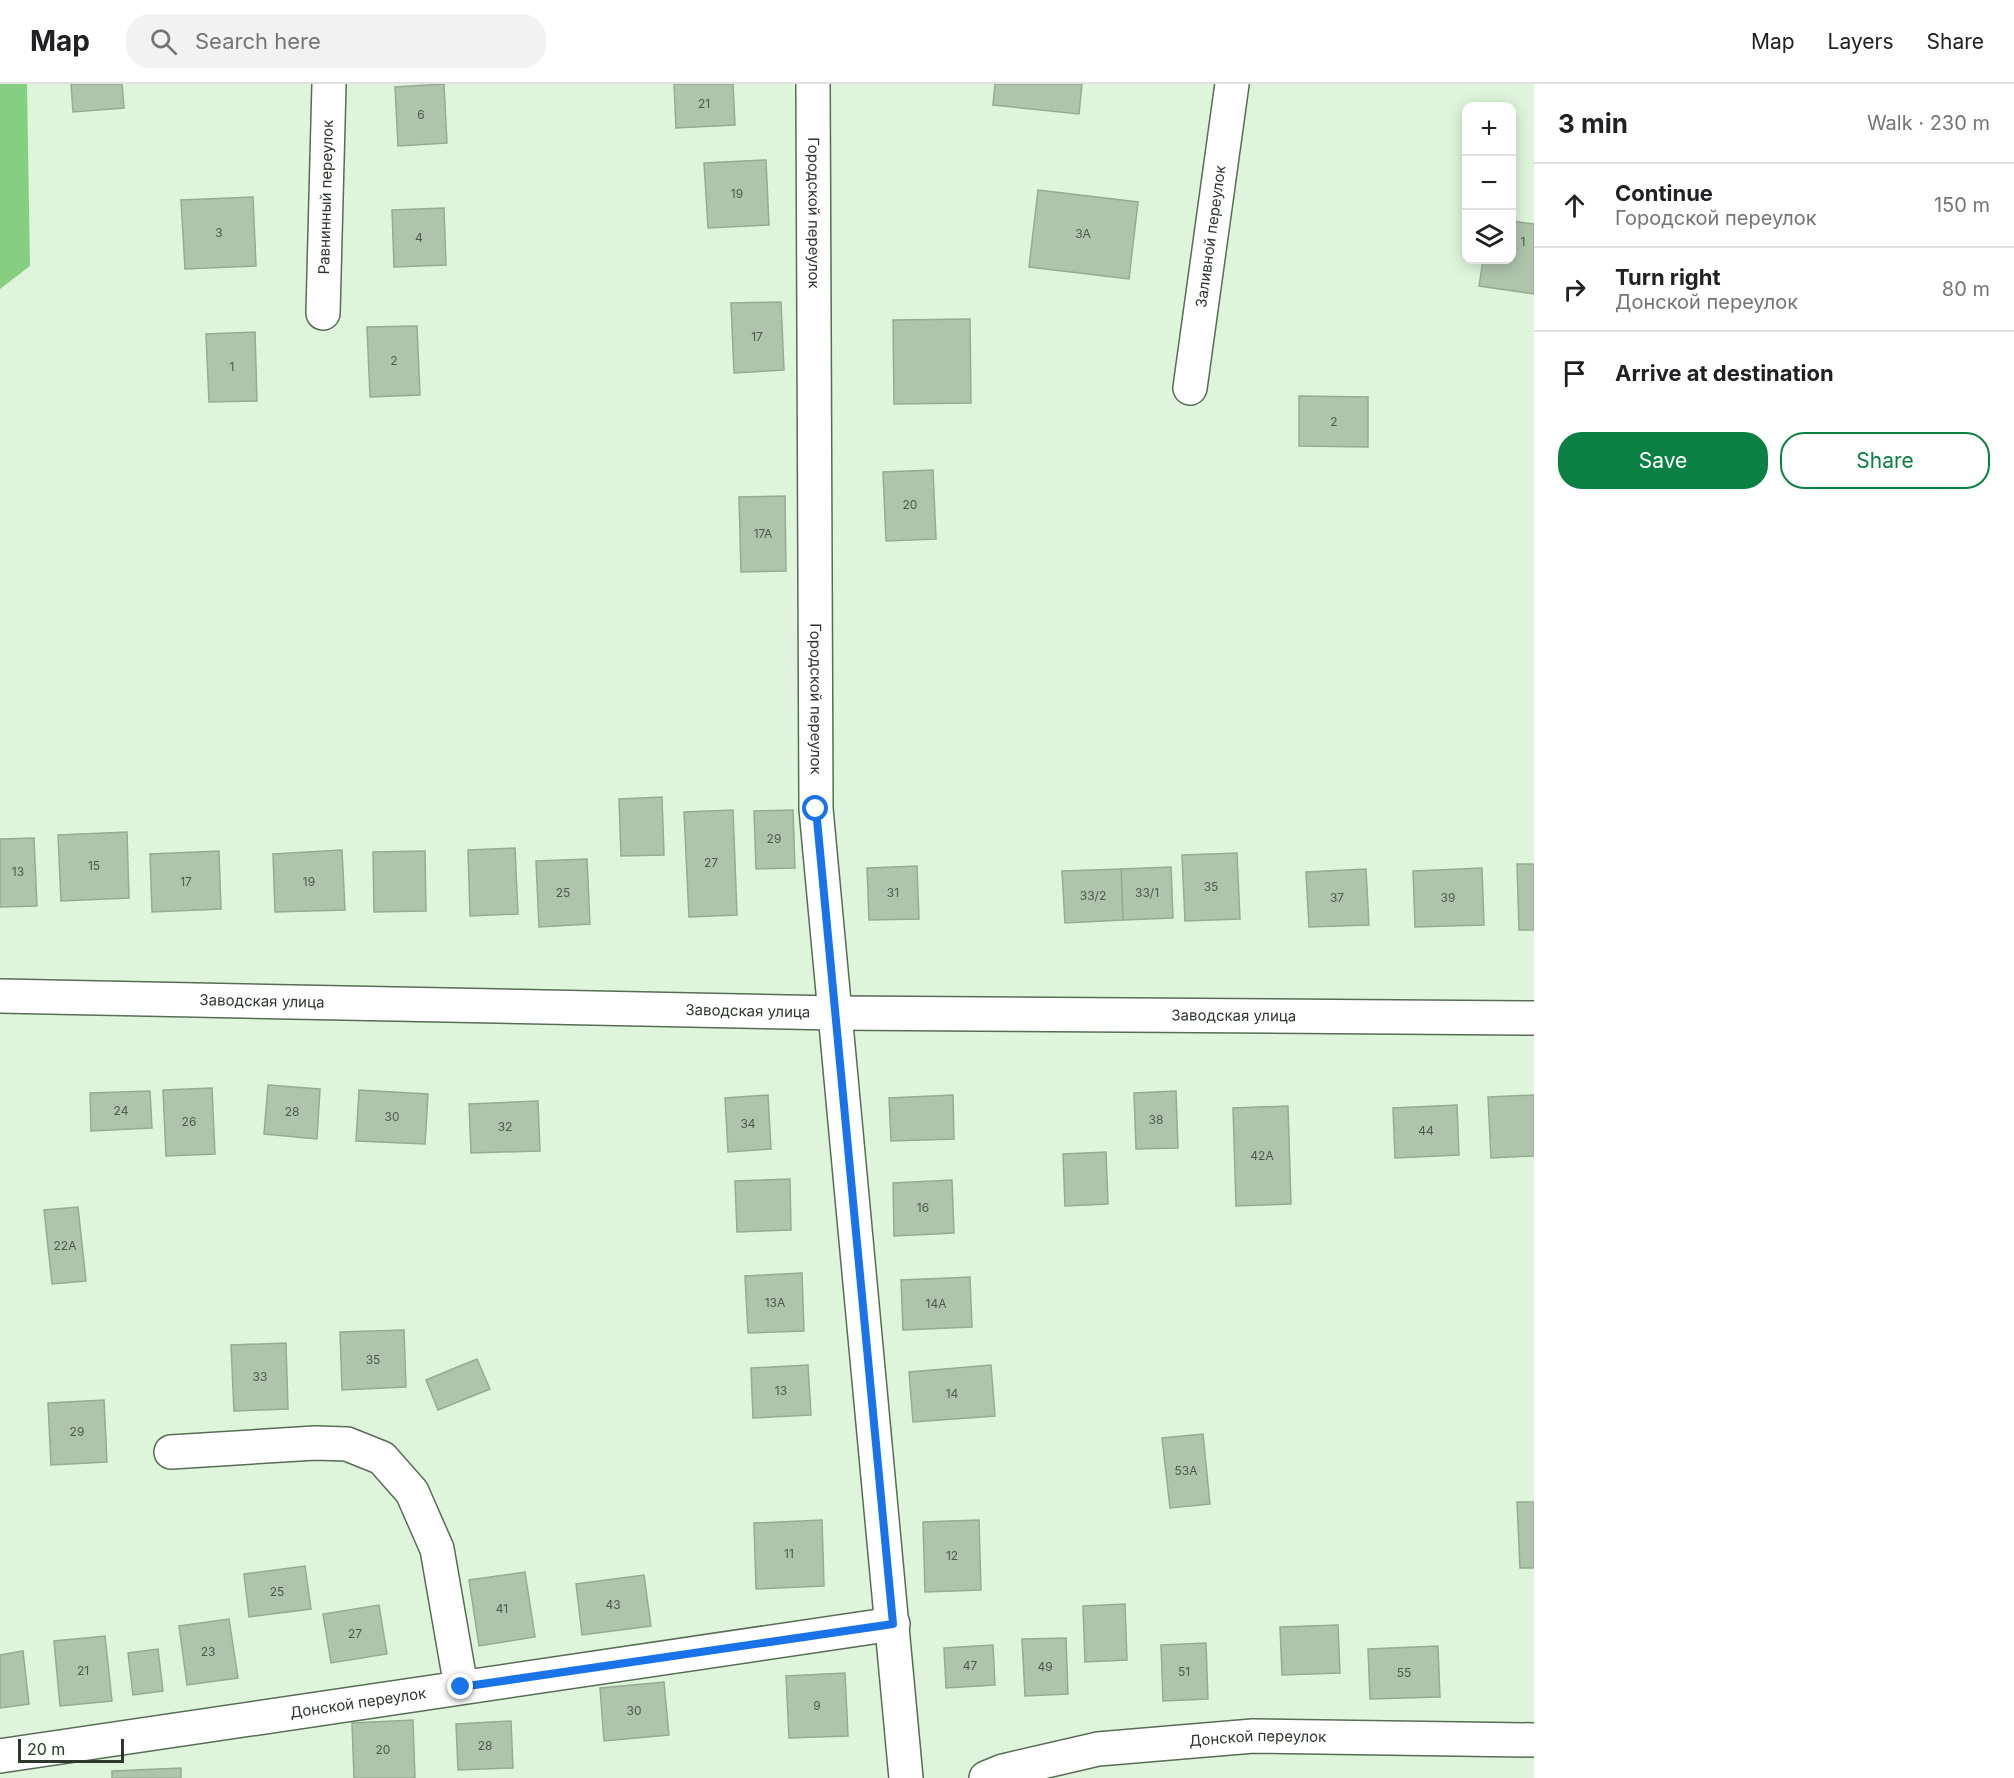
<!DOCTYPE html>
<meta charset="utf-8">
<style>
:root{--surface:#fff;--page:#f2f2f2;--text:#202124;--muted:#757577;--line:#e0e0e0;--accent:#0b8043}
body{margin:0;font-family:Inter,sans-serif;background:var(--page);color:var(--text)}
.controls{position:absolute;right:18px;top:18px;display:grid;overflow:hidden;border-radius:12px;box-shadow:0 3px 15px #0003}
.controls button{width:54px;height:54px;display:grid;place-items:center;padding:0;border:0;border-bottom:2px solid var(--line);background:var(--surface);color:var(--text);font:30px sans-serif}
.scale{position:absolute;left:18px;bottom:15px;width:106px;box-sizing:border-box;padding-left:6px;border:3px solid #2e372d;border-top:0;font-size:16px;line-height:21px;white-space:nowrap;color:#2e372d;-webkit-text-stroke:4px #f4fef3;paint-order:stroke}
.stop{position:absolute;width:18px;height:18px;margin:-14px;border:4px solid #1a73e8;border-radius:50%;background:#fff}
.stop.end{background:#1a73e8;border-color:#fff;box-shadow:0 2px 6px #0008}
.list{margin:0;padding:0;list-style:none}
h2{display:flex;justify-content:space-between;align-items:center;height:78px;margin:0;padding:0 24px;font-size:26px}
h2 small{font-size:20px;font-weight:400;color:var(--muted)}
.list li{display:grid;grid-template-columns:39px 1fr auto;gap:18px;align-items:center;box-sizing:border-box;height:84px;padding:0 24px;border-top:2px solid var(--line)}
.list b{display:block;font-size:22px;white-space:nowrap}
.list p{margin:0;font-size:20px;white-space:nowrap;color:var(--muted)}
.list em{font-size:20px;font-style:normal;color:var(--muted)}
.actions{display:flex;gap:12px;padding:18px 24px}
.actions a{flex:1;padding:14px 0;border:2px solid var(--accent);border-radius:24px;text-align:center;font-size:21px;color:var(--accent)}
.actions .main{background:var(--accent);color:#fff}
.icon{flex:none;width:33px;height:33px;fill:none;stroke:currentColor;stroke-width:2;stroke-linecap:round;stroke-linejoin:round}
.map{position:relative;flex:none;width:1534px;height:1694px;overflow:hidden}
header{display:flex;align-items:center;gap:36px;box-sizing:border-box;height:84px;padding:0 30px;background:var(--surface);border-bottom:2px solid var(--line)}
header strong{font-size:28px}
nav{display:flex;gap:33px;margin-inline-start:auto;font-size:21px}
.search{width:420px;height:54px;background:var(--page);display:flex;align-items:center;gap:15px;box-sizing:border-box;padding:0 21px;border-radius:24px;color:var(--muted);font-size:22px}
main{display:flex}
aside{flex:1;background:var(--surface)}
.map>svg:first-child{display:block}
.forest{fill:#87cf80}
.building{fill:#aec4ab;stroke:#95ab92;stroke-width:1.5}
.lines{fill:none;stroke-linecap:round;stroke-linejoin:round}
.minor-casing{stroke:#586c56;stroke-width:36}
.minor{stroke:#fff;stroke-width:33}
.route{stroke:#1a73e8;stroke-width:8}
.labels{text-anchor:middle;stroke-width:4.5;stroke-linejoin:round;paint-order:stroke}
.number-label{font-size:12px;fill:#4e5a4c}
.street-label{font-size:15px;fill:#2e372d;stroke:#f4fef3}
</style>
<header>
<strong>Map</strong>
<div class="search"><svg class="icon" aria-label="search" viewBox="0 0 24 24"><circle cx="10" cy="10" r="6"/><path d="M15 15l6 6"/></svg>Search here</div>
<nav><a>Map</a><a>Layers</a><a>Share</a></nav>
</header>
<main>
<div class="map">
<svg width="1534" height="1694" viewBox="0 0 1534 1694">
<rect width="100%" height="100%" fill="#def5db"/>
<!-- forest -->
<path class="forest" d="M0,0H27L30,182L0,205Z"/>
<!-- building -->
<g class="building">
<path d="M71,0H122L124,24L73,28Z"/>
<path d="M444,0L447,59L398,62L395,3Z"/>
<path d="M674,0H733L735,41L676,44Z"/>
<path d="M995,0H1082L1079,30L993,21Z"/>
<path d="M766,76L769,141L708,144L704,79Z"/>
<path d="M1038,106L1138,118L1129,195L1029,183Z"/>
<path d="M253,113L256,182L185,185L181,116Z"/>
<path d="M444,124L446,181L394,183L392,126Z"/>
<path d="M1512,137L1534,140V210L1479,202L1483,176H1512Z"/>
<path d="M781,218L784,286L734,289L731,219Z"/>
<path d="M970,235L971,319L894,320L893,236Z"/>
<path d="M417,242L420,311L370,313L367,243Z"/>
<path d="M255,248L257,317L209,318L206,250Z"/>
<path d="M1299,312L1368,313V363L1299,362Z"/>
<path d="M933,386L936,455L886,457L883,388Z"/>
<path d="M785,412L786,487L741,488L739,413Z"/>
<path d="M662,713L664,771L621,772L619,715Z"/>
<path d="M733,726L737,831L689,833L684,728Z"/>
<path d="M793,726L795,784L756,785L754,727Z"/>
<path d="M127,748L129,814L61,817L58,751Z"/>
<path d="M34,754L37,822L0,823V755Z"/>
<path d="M515,764L518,830L470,832L468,766Z"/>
<path d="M342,766L345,826L275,828L273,770Z"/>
<path d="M219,767L221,825L152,828L150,770Z"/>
<path d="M425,767L426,827L374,828L373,768Z"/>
<path d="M1237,769L1240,835L1185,837L1182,771Z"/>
<path d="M587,775L590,840L539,843L536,777Z"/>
<path d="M1517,780H1534V846H1519Z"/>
<path d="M917,782L919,835L869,836L867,784Z"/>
<path d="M1171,783L1173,834L1123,836L1121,785Z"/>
<path d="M1482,784L1484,841L1415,843L1413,787Z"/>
<path d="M1121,785L1123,836L1065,839L1062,787Z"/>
<path d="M1366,785L1369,841L1309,843L1306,788Z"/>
<path d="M268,1001L320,1005L317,1055L264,1050Z"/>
<path d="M212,1004L215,1070L166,1072L163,1006Z"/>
<path d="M359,1006L428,1010L425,1060L356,1057Z"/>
<path d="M150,1007L152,1044L91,1047L90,1009Z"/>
<path d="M1176,1007L1178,1064L1136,1065L1134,1009Z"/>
<path d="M768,1011L771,1065L728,1068L725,1014Z"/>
<path d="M953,1011L954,1055L891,1057L889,1014Z"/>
<path d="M1534,1011V1072L1491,1074L1488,1013Z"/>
<path d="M538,1017L540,1067L471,1069L469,1020Z"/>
<path d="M1457,1021L1459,1071L1395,1074L1393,1024Z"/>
<path d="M1288,1022L1291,1120L1236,1122L1233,1024Z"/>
<path d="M1106,1068L1108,1120L1065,1122L1063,1070Z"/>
<path d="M790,1095L791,1146L737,1148L735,1097Z"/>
<path d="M952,1096L954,1149L894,1152L893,1099Z"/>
<path d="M78,1123L86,1197L52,1200L44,1126Z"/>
<path d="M802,1189L804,1247L748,1249L745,1192Z"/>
<path d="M970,1193L972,1243L903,1246L901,1196Z"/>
<path d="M404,1246L406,1303L342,1306L340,1248Z"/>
<path d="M286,1259L288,1325L234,1327L231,1261Z"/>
<path d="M477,1275L490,1305L438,1326L426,1296Z"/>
<path d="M808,1281L811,1331L753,1334L751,1284Z"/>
<path d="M991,1281L995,1332L913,1338L909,1288Z"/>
<path d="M104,1316L107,1378L51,1381L48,1319Z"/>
<path d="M1203,1350L1210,1420L1170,1424L1162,1354Z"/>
<path d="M1517,1418H1534V1484H1520Z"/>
<path d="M822,1436L824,1502L756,1505L754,1439Z"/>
<path d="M979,1436L981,1506L925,1508L923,1438Z"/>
<path d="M305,1482L311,1525L249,1533L244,1490Z"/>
<path d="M525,1488L535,1553L479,1562L469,1496Z"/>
<path d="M644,1491L651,1542L582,1551L576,1500Z"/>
<path d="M1125,1520L1127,1576L1085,1578L1083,1522Z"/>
<path d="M379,1521L387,1570L331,1579L323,1530Z"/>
<path d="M229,1535L238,1594L187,1601L179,1542Z"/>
<path d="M1338,1541L1340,1589L1282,1591L1280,1543Z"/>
<path d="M105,1552L112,1617L60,1622L54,1557Z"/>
<path d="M1066,1554L1068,1610L1025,1612L1022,1555Z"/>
<path d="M1206,1559L1208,1615L1163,1617L1161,1561Z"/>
<path d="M993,1561L995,1601L946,1604L944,1564Z"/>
<path d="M1438,1562L1440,1613L1370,1615L1368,1565Z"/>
<path d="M158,1565L163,1607L133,1611L128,1569Z"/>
<path d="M23,1567L29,1620L0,1624V1571Z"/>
<path d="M845,1589L848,1652L789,1654L786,1592Z"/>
<path d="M664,1598L669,1651L604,1657L600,1604Z"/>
<path d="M413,1636L415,1694H354L352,1639Z"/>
<path d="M511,1637L513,1684L458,1686L456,1640Z"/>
<path d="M181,1684V1694H112V1687Z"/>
</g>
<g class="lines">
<defs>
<g id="minor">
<path id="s1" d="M813,0L816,725L906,1694"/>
<path id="s2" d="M323,229L329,0"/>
<path id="s3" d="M1190,304L1232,0"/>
<path id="s4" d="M0,912L836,929L1534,934"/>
<path d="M171,1368L315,1359L347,1360L382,1374L412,1408L437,1465L461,1603"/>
<path id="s5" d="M0,1672L893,1540"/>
<path id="s6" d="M986,1694L1003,1687L1098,1665L1253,1652L1534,1656"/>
</g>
</defs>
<!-- minor casing -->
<use href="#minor" class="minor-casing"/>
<!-- minor -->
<use href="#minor" class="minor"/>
</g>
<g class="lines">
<!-- route -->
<path class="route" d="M461,1603L893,1540L816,725"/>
</g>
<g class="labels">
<!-- number labels -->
<g class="number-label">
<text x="704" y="24">21</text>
<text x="421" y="35">6</text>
<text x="737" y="114">19</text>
<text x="219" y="153">3</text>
<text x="1083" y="154">3А</text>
<text x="419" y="158">4</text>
<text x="1523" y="162">1</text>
<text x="757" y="257">17</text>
<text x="394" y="281">2</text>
<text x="232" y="287">1</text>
<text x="1334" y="342">2</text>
<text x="910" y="425">20</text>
<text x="763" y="454">17А</text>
<text x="774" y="759">29</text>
<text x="711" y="783">27</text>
<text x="94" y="786">15</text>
<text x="18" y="792">13</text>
<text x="186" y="802">17</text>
<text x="309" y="802">19</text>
<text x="1211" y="807">35</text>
<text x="563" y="813">25</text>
<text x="893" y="813">31</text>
<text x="1147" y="813">33/1</text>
<text x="1093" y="816">33/2</text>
<text x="1337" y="818">37</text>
<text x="1448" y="818">39</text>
<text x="121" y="1031">24</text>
<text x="292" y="1032">28</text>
<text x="392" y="1037">30</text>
<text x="1156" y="1040">38</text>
<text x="189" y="1042">26</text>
<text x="748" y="1044">34</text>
<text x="505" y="1047">32</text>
<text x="1426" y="1051">44</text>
<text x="1262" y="1076">42А</text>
<text x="923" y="1128">16</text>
<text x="65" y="1166">22А</text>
<text x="775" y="1223">13А</text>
<text x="936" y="1224">14А</text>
<text x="373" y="1280">35</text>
<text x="260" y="1297">33</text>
<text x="781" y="1311">13</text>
<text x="952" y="1314">14</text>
<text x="77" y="1352">29</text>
<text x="1186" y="1391">53А</text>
<text x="789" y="1474">11</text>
<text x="952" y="1476">12</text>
<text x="277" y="1512">25</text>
<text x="613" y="1525">43</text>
<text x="502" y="1529">41</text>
<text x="355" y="1554">27</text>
<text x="208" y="1572">23</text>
<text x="970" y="1586">47</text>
<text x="1045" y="1587">49</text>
<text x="83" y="1591">21</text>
<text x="1184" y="1592">51</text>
<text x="1404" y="1593">55</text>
<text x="817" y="1626">9</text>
<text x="634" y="1631">30</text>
<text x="485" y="1666">28</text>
<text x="383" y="1670">20</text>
</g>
<!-- street labels -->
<g class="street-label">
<text dy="5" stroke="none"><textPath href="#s2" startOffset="116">Равнинный переулок</textPath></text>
<text dy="5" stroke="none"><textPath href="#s1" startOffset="129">Городской переулок</textPath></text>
<text dy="5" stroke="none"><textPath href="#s3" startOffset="153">Заливной переулок</textPath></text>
<text dy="5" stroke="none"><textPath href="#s1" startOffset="615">Городской переулок</textPath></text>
<text dy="5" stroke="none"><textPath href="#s4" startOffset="262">Заводская улица</textPath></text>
<text dy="5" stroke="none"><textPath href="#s4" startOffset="748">Заводская улица</textPath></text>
<text dy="5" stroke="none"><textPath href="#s4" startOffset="1234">Заводская улица</textPath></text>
<text dy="5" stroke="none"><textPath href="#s5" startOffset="362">Донской переулок</textPath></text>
<text dy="5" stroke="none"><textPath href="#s6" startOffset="276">Донской переулок</textPath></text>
</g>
</g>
</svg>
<div class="controls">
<button>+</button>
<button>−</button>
<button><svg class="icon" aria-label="layers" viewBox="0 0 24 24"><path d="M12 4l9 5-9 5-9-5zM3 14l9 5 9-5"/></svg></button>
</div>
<div class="scale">20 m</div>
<div class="stop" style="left:816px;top:725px"></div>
<div class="stop end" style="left:461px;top:1603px"></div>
</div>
<aside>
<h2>3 min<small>Walk · 230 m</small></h2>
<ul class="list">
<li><svg class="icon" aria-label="ahead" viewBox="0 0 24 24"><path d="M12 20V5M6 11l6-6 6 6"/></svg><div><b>Continue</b><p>Городской переулок</p></div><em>150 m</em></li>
<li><svg class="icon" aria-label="right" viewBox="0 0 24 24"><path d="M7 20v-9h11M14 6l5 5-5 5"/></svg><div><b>Turn right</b><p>Донской переулок</p></div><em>80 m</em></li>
<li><svg class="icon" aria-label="arrive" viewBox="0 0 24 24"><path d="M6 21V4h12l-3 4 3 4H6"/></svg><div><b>Arrive at destination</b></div></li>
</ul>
<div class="actions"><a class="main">Save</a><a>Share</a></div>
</aside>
</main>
